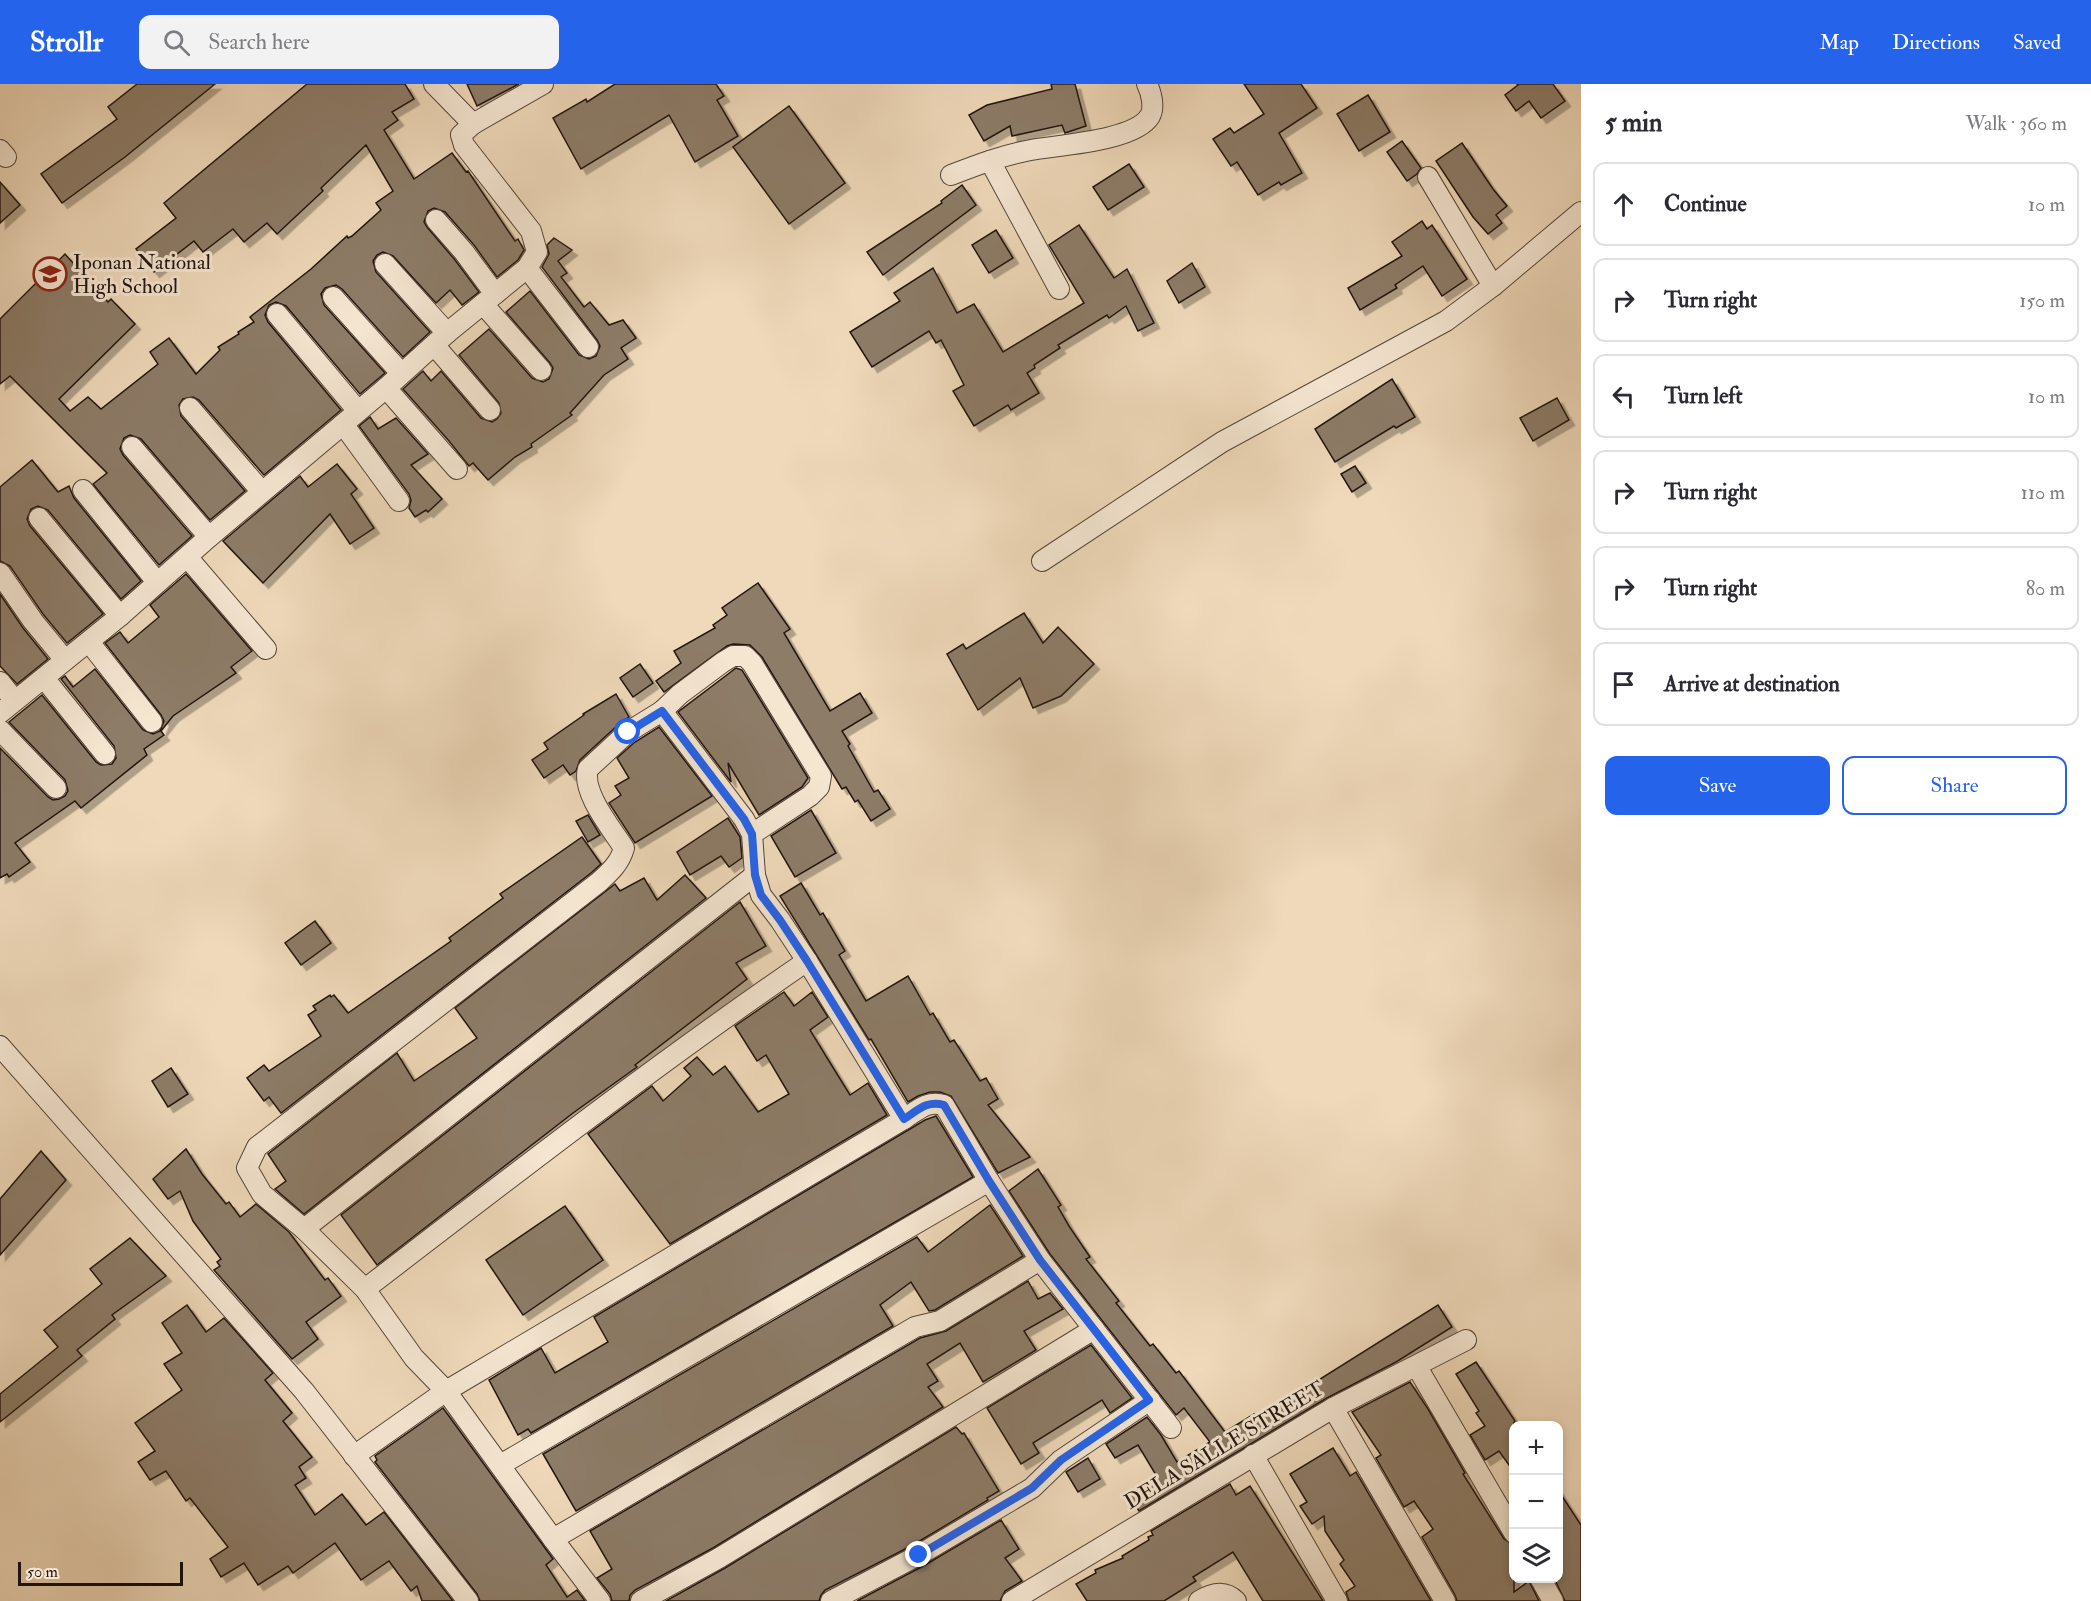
<!DOCTYPE html>
<meta charset="utf-8">
<style>
:root{--surface:#fff;--page:#f2f2f3;--text:#2b2b33;--muted:#7c7c81;--line:#e1e1e2;--accent:#2563eb}
body{margin:0;font-family:"IM FELL Double Pica",serif;background:var(--page);color:var(--text)}
.controls{position:absolute;right:18px;bottom:18px;display:grid;overflow:hidden;border-radius:12px;box-shadow:0 3px 9px #0003}
.controls button{width:54px;height:54px;display:grid;place-items:center;padding:0;border:0;border-bottom:2px solid var(--line);background:var(--surface);color:var(--text);font:30px sans-serif}
.scale{position:absolute;left:18px;bottom:15px;width:165px;box-sizing:border-box;padding-left:6px;border:3px solid #221510;border-top:0;font-size:16px;line-height:21px;white-space:nowrap;color:#221510;-webkit-text-stroke:4px #f5e6d2;paint-order:stroke}
.stop{position:absolute;width:18px;height:18px;margin:-14px;border:4px solid #2563eb;border-radius:50%;background:#fff}
.stop.end{background:#2563eb;border-color:#fff;box-shadow:0 2px 6px #0008}
.list{margin:0;padding:0;list-style:none}
h2{display:flex;justify-content:space-between;align-items:center;height:78px;margin:0;padding:0 24px;font-size:26px}
h2 small{font-size:20px;font-weight:400;color:var(--muted)}
.list li{display:grid;grid-template-columns:39px 1fr auto;gap:18px;align-items:center;box-sizing:border-box;height:84px;margin:0 12px 12px;padding:0 12px;border:2px solid var(--line);border-radius:12px}
.list b{display:block;font-size:22px;white-space:nowrap}
.list em{font-size:20px;font-style:normal;color:var(--muted)}
.actions{display:flex;gap:12px;padding:18px 24px}
.actions a{flex:1;padding:14px 0;border:2px solid var(--accent);border-radius:12px;text-align:center;font-size:21px;color:var(--accent)}
.actions .main{background:var(--accent);color:#fff}
.icon{flex:none;width:33px;height:33px;fill:none;stroke:currentColor;stroke-width:2;stroke-linecap:round;stroke-linejoin:round}
.map{position:relative;flex:none;width:1581px;height:1517px;overflow:hidden}
header{display:flex;align-items:center;gap:36px;box-sizing:border-box;height:84px;padding:0 30px;background:var(--accent);color:#fff}
header strong{font-size:28px}
nav{display:flex;gap:33px;margin-inline-start:auto;font-size:21px}
.search{width:420px;height:54px;background:var(--page);display:flex;align-items:center;gap:15px;box-sizing:border-box;padding:0 21px;border-radius:12px;color:var(--muted);font-size:22px}
main{display:flex}
aside{flex:1;background:var(--surface)}
.map>svg:first-child{display:block}
.building{fill:#8d7b68;stroke:#221510;stroke-width:1.5;filter:url(#shadow)}
.lines{fill:none;stroke-linecap:round;stroke-linejoin:round}
.minor-casing{stroke:#55463a;stroke-width:22}
.minor{stroke:#f5e6d2;stroke-width:20}
.route{stroke:#2563eb;stroke-width:8}
.labels{text-anchor:middle;stroke-width:6;stroke-linejoin:round;paint-order:stroke}
.poi-label{font-size:21px;fill:#221510;stroke:#f5e6d2;text-anchor:start}
.street-label{font-size:21px;fill:#221510;stroke:#f5e6d2}
</style>
<header>
<strong>Strollr</strong>
<div class="search"><svg class="icon" aria-label="search" viewBox="0 0 24 24"><circle cx="10" cy="10" r="6"/><path d="M15 15l6 6"/></svg>Search here</div>
<nav><a>Map</a><a>Directions</a><a>Saved</a></nav>
</header>
<main>
<div class="map">
<svg width="1581" height="1517" viewBox="0 0 1581 1517">
<defs>
<filter id="shadow"><feDropShadow dx="5.5" dy="5.5" stdDeviation="0" flood-color="#0004"/></filter>
</defs>
<rect width="100%" height="100%" fill="#efd9ba"/>
<filter id="stains"><feTurbulence type="fractalNoise" baseFrequency=".00333" numOctaves="4"/><feColorMatrix values="0 0 0 0 .2 0 0 0 0 .09 0 0 0 0 .02 0 0 0 .5 -.17"/></filter>
<radialGradient id="worn" r=".72"><stop offset=".6" stop-color="#630" stop-opacity="0"/><stop offset="1" stop-color="#630" stop-opacity=".3"/></radialGradient>
<!-- building -->
<g class="building">
<path d="M137,0H215L125,73L62,119L41,90L117,35L108,23Z"/>
<path d="M307,0H405L414,15L392,28L398,36L384,46L414,95L452,69L466,88L468,87L515,157L518,155L524,166L518,176L497,193L474,161L445,128L434,124L428,127L424,138L427,143L455,176L479,208L462,221L450,206L436,219L393,172L383,168L377,171L373,177L376,188L430,248L403,273L342,205L336,201L325,204L321,210L324,221L385,289L360,310L286,222L276,218L269,221L265,231L268,238L341,326L264,391L199,316L193,313L183,315L179,321L181,332L245,407L210,436L141,355L130,351L124,354L120,365L123,371L192,452L159,481L93,400L107,389L10,292L0,300V235L65,170L108,218L111,215L135,240L59,315L70,327L88,313L101,325L158,280L150,268L169,254L196,290L220,266L218,263L239,250L238,248L254,238L250,233L311,185L347,152L348,154L352,152L381,126L376,119L393,107L366,61L321,104L323,107L277,150L267,139L244,158L233,145L203,168L194,157L154,188L136,165L176,134L164,119Z"/>
<path d="M467,0H519L477,22Z"/>
<path d="M615,0H716L724,12L717,16L738,52L695,78L669,31L581,85L553,34L586,15L587,18Z"/>
<path d="M1051,0H1075L1086,42L1065,49L1062,41L1012,52L1010,42L984,57L969,31L987,21L1052,5Z"/>
<path d="M1244,0H1301L1317,24L1279,49L1302,89L1281,101L1279,98L1258,111L1237,78L1231,82L1213,55L1230,44L1234,49L1264,30Z"/>
<path d="M1517,0H1553L1565,17L1541,34L1529,17L1516,27L1505,11L1518,1Z"/>
<path d="M1368,11L1390,48L1359,67L1337,30Z"/>
<path d="M789,22L845,99L789,140L733,63Z"/>
<path d="M1402,57L1421,84L1417,90L1407,97L1387,68Z"/>
<path d="M1462,59L1493,105L1507,122L1496,131L1502,139L1488,150L1473,133L1436,77Z"/>
<path d="M1129,80L1144,103L1108,126L1093,103Z"/>
<path d="M0,98L20,121L0,139Z"/>
<path d="M962,101L976,121L883,191L867,168L942,119L941,117Z"/>
<path d="M1422,137L1427,145L1432,141L1467,195L1442,212L1423,182L1395,201L1397,204L1360,226L1348,204L1402,172L1392,158Z"/>
<path d="M1079,141L1114,194L1127,185L1154,239L1138,247L1126,222L1109,234L1107,231L1058,261L1060,264L1034,281L1035,284L1027,289L1039,309L1011,326L1008,321L974,342L953,307L964,301L941,256L936,259L929,247L872,283L850,248L900,217L894,209L933,184L957,229L974,220L1003,268L1084,219L1049,161Z"/>
<path d="M996,146L1013,174L989,189L972,161Z"/>
<path d="M554,154L572,166L558,177L567,189L561,193L584,223L590,218L609,241L623,236L636,254L621,264L628,275L604,291L570,329L572,331L531,360L532,363L515,373L488,396L473,379L469,382L449,357L403,305L423,287L431,297L441,287L481,334L492,338L497,335L501,329L499,319L459,271L489,245L532,294L543,298L549,295L553,284L550,279L506,228L530,207L579,271L589,275L596,272L600,262L597,256L542,183L549,170L547,161Z"/>
<path d="M1192,179L1205,203L1179,219L1167,197Z"/>
<path d="M1392,295L1415,333L1396,344L1394,342L1335,378L1315,345Z"/>
<path d="M1557,314L1569,336L1533,357L1520,334Z"/>
<path d="M370,333L378,345L396,334L428,370L411,381L442,415L428,428L426,426L415,433L409,424L411,416L409,410L359,342Z"/>
<path d="M32,376L58,408L69,402L74,414L141,497L121,515L48,426L38,422L31,425L27,435L30,442L103,530L67,559L43,530L10,482L0,477V403Z"/>
<path d="M337,380L357,405L351,410L374,444L350,460L330,430L263,499L223,457L300,392L308,403Z"/>
<path d="M1355,382L1366,399L1352,408L1341,390Z"/>
<path d="M186,490L252,567L231,583L236,589L173,632L161,647L164,651L144,665L147,671L81,724L75,717L15,759L30,778L9,793L7,790L0,794V664L48,713L53,716L59,715L65,712L68,707L65,696L9,638L42,611L96,678L101,681L112,680L116,674L114,662L61,595L65,592L73,603L95,585L143,646L153,650L160,647L164,637L161,631L105,559L120,548L128,559L159,533L150,521Z"/>
<path d="M758,499L790,545L784,549L830,627L860,609L872,629L842,647L850,660L848,662L874,708L878,706L890,725L871,737L858,716L855,718L846,703L842,705L762,573L750,561L733,560L727,562L664,608L656,597L681,579L674,567L715,544L713,541L727,531L722,524Z"/>
<path d="M0,510L23,544L48,575L17,600L0,582Z"/>
<path d="M1024,529L1043,559L1058,543L1094,580L1061,612L1033,624L1020,594L978,626L947,570L963,560L966,565Z"/>
<path d="M640,580L653,599L633,613L620,594Z"/>
<path d="M736,584L742,586L808,694L802,703L759,731L728,679L731,698L678,628Z"/>
<path d="M616,610L629,633L620,639L580,676L576,687L570,691L563,681L544,694L532,676L548,665L544,659L584,631L583,630Z"/>
<path d="M659,643L712,712L635,759L609,719L621,711L615,702L629,694L617,674L635,658Z"/>
<path d="M811,726L836,769L795,793L771,752Z"/>
<path d="M588,731L600,751L588,758L576,737Z"/>
<path d="M728,734L740,753L742,774L729,783L721,772L690,791L677,768Z"/>
<path d="M582,753L601,780L591,789L281,1029L269,1013L264,1017L247,994L264,981L269,987L321,952L308,931L316,926L313,922L330,911L331,913L334,911L348,929L451,857L449,854L503,814L500,810Z"/>
<path d="M685,791L706,814L304,1130L275,1105L286,1097L268,1070L397,969L414,997L477,954L455,924L615,800L620,807L644,794L657,816Z"/>
<path d="M801,799L820,831L823,829L845,867L839,871L866,917L908,892L930,931L933,929L950,958L954,956L980,997L986,994L998,1015L988,1021L1030,1073L998,1089L951,1012L940,1008H930L918,1012L908,1018L871,955L869,956L780,812Z"/>
<path d="M740,818L766,862L736,879L747,895L635,981L637,983L573,1029L377,1181L341,1131Z"/>
<path d="M315,837L331,859L301,881L285,859Z"/>
<path d="M784,908L794,922L812,908L828,933L810,946L829,977L850,1011L868,999L887,1031L670,1160L588,1050L652,1002L663,1017L691,992L684,984L697,973L713,991L725,982L758,1028L789,1010L766,971L757,977L735,942Z"/>
<path d="M171,984L188,1010L168,1023L152,997Z"/>
<path d="M936,1032L973,1093L531,1349L528,1345L518,1351L489,1296L541,1264L555,1289L608,1258L594,1233L925,1036Z"/>
<path d="M186,1065L202,1090L226,1120L229,1118L240,1133L256,1120L289,1148L325,1196L328,1194L341,1212L306,1238L318,1255L292,1275L214,1186L220,1182L217,1178L221,1175L193,1137L180,1107L168,1115L153,1095Z"/>
<path d="M41,1067L66,1096L0,1171V1115Z"/>
<path d="M1038,1085L1061,1121L1058,1123L1069,1142L1090,1173L1086,1175L1119,1217L1116,1219L1150,1262L1153,1260L1176,1289L1179,1287L1225,1348L1254,1330L1256,1333L1281,1318L1282,1319L1438,1221L1452,1243L1396,1278L1327,1314L1139,1427L1129,1410L1156,1394V1391L1138,1361L1115,1374L1106,1360L1147,1333L1161,1351L1177,1378L1210,1358L1184,1324L1176,1331L1050,1170L1009,1107Z"/>
<path d="M990,1121L1023,1172L935,1226L929,1227L911,1198L880,1221L893,1242L576,1427L543,1370L917,1153L928,1168Z"/>
<path d="M565,1122L603,1176L523,1231L486,1176Z"/>
<path d="M130,1154L166,1192L112,1231L115,1235L77,1266L82,1272L0,1338V1310L58,1263L44,1246L102,1200L90,1185Z"/>
<path d="M1028,1197L1038,1215L1050,1209L1063,1225L1024,1247L1036,1266L983,1298L960,1259L927,1280L938,1297L928,1303L943,1323L713,1464L635,1506L630,1511L629,1517H612L610,1510L597,1494L612,1485L590,1447L920,1254L946,1247Z"/>
<path d="M187,1221L206,1248L224,1234L273,1289L265,1296L292,1329L283,1337L312,1373L299,1383L306,1394L295,1401L315,1431L342,1410L366,1441L384,1428L453,1517H422L417,1502L411,1507L389,1477L361,1496L335,1459L293,1489L288,1482L258,1501L244,1479L221,1493L210,1475L228,1463L190,1414L186,1417L166,1387L150,1396L138,1378L155,1367L135,1339L182,1306L164,1280L182,1269L162,1239Z"/>
<path d="M1091,1261L1132,1314L1110,1329L1102,1316L1033,1359L1039,1369L1021,1380L987,1324Z"/>
<path d="M1476,1278L1515,1337L1514,1338V1388L1499,1367L1485,1376L1470,1351L1485,1342L1476,1329L1479,1327L1456,1290Z"/>
<path d="M1410,1298L1428,1325L1465,1389L1463,1390L1504,1455L1514,1461V1508L1529,1497L1539,1517H1457L1455,1511L1422,1453L1433,1445L1414,1417L1404,1423L1376,1374L1381,1371L1352,1328Z"/>
<path d="M443,1324L553,1475L546,1481L567,1513L577,1506L585,1517H480L477,1510L375,1378L377,1376L375,1372Z"/>
<path d="M956,1343L962,1350L964,1349L999,1407L987,1414L988,1416L913,1461L825,1506L821,1511L819,1517H666L725,1484Z"/>
<path d="M1333,1364L1350,1392L1356,1388L1431,1517H1349L1346,1508L1355,1502L1340,1480L1344,1476L1325,1447L1324,1432L1312,1440L1300,1422L1307,1418L1290,1390Z"/>
<path d="M1088,1374L1100,1395L1078,1408L1066,1388Z"/>
<path d="M1230,1400L1236,1411L1250,1402L1323,1517H1263L1233,1468L1193,1493L1196,1497L1164,1517H1087L1076,1500L1096,1489L1095,1486L1123,1474L1122,1472L1149,1456L1148,1453L1153,1451L1151,1447Z"/>
<path d="M1558,1406L1581,1441V1517H1565L1554,1494H1558Z"/>
<path d="M1001,1436L1019,1465L1005,1474L1022,1497L1005,1507L1000,1517H857L925,1481Z"/>
</g>
<g class="lines">
<defs>
<g id="minor">
<path d="M473,40L543,0"/>
<path d="M0,66L6,73"/>
<path d="M990,77L1059,205"/>
<path d="M951,91C977,81 1003,71 1031,66C1058,61 1135,57 1150,32C1155,23 1151,8 1147,0"/>
<path d="M1428,93L1493,202"/>
<path d="M436,136L464,168L495,210"/>
<path d="M385,180L447,249"/>
<path d="M527,184L588,263"/>
<path d="M333,213L401,289"/>
<path d="M483,220L541,286"/>
<path d="M277,230L358,327"/>
<path d="M435,262L490,326"/>
<path d="M386,304L457,385"/>
<path d="M190,324L262,408"/>
<path d="M343,340L399,417"/>
<path d="M132,363L209,453"/>
<path d="M83,406L157,498"/>
<path d="M39,434L120,532"/>
<path d="M188,474L266,565"/>
<path d="M1042,477L1222,358L1446,237L1493,202L1581,128"/>
<path d="M0,489L33,537L65,576"/>
<path d="M89,558L152,638"/>
<path d="M44,594L105,670"/>
<path d="M0,598L14,616"/>
<path d="M0,629L120,532L209,453L386,304L447,249L527,184L537,168L531,147L464,61L461,51L473,40L434,0"/>
<path d="M0,646L56,704"/>
<path d="M752,750L810,712L819,703L821,692L752,579L745,572H733L723,578L680,610L662,627L744,735L752,750L755,791L761,811L780,836L807,877L904,1035"/>
<path d="M0,962L304,1307L468,1517"/>
<path d="M304,1145L755,791"/>
<path d="M365,1205C511,1093 655,981 807,877"/>
<path d="M1417,1283L1514,1449"/>
<path d="M1333,1324L1445,1517"/>
<path d="M1253,1371L1337,1517"/>
<path d="M354,1372L446,1307L904,1035C918,1026 927,1016 944,1021L989,1097L1040,1176L1171,1344"/>
<path d="M500,1381L989,1097"/>
<path d="M553,1455L915,1243L940,1237L1040,1176"/>
<path d="M1540,1494L1553,1517"/>
<path d="M600,1517L553,1455L446,1307L414,1274L365,1205L304,1145L262,1110L247,1084L257,1063L599,798C610,788 620,779 624,764C612,745 581,708 588,685L628,648L662,627"/>
<path d="M641,1517L719,1474L1094,1245"/>
<path d="M831,1517L919,1471L1032,1404L1061,1376L1150,1316"/>
<path d="M1012,1517L1333,1324L1466,1256"/>
<path d="M1199,1517C1212,1509 1225,1506 1236,1517"/>
</g>
</defs>
<!-- minor casing -->
<use href="#minor" class="minor-casing"/>
<!-- minor -->
<use href="#minor" class="minor"/>
</g>
<g class="lines">
<!-- route -->
<path class="route" d="M628,648L662,627L744,735L752,750L755,791L761,811L780,836L807,877L904,1035C918,1026 927,1016 944,1021L989,1097L1040,1176L1149,1316L1061,1376L1032,1404L919,1471"/>
</g>
<!-- icons -->
<defs>
<symbol id="school-ring" viewBox="-11 -11 22 22"><circle r="9.5" fill="#f5e6d2" stroke="#8f2418" stroke-width="1.5"/><path d="M0-5L7-2L0 1L-7-2ZM-4 1L0 2.5L4 1V4Q0 6-4 4Z" fill="#8f2418"/></symbol>
</defs>
<g fill-rule="evenodd">
<use href="#school-ring" x="31" y="171" width="38" height="38"/>
</g>
<g class="labels">
<!-- poi labels -->
<g class="poi-label">
<text x="73" y="185">Iponan National<tspan x="73" dy="24">High School</tspan></text>
</g>
<!-- street labels -->
<g class="street-label">
<text transform="translate(1224 1361) rotate(-31)" y="7">DELA SALLE STREET</text>
</g>
</g>
<rect width="100%" height="100%" filter="url(#stains)"/>
<rect width="100%" height="100%" fill="url(#worn)"/>
</svg>
<div class="controls">
<button>+</button>
<button>−</button>
<button><svg class="icon" aria-label="layers" viewBox="0 0 24 24"><path d="M12 4l9 5-9 5-9-5zM3 14l9 5 9-5"/></svg></button>
</div>
<div class="scale">50 m</div>
<div class="stop" style="left:628px;top:648px"></div>
<div class="stop end" style="left:919px;top:1471px"></div>
</div>
<aside>
<h2>5 min<small>Walk · 360 m</small></h2>
<ul class="list">
<li><svg class="icon" aria-label="ahead" viewBox="0 0 24 24"><path d="M12 20V5M6 11l6-6 6 6"/></svg><div><b>Continue</b></div><em>10 m</em></li>
<li><svg class="icon" aria-label="right" viewBox="0 0 24 24"><path d="M7 20v-9h11M14 6l5 5-5 5"/></svg><div><b>Turn right</b></div><em>150 m</em></li>
<li><svg class="icon" aria-label="left" viewBox="0 0 24 24"><path d="M17 20v-9H6M10 6l-5 5 5 5"/></svg><div><b>Turn left</b></div><em>10 m</em></li>
<li><svg class="icon" aria-label="right" viewBox="0 0 24 24"><path d="M7 20v-9h11M14 6l5 5-5 5"/></svg><div><b>Turn right</b></div><em>110 m</em></li>
<li><svg class="icon" aria-label="right" viewBox="0 0 24 24"><path d="M7 20v-9h11M14 6l5 5-5 5"/></svg><div><b>Turn right</b></div><em>80 m</em></li>
<li><svg class="icon" aria-label="arrive" viewBox="0 0 24 24"><path d="M6 21V4h12l-3 4 3 4H6"/></svg><div><b>Arrive at destination</b></div></li>
</ul>
<div class="actions"><a class="main">Save</a><a>Share</a></div>
</aside>
</main>
